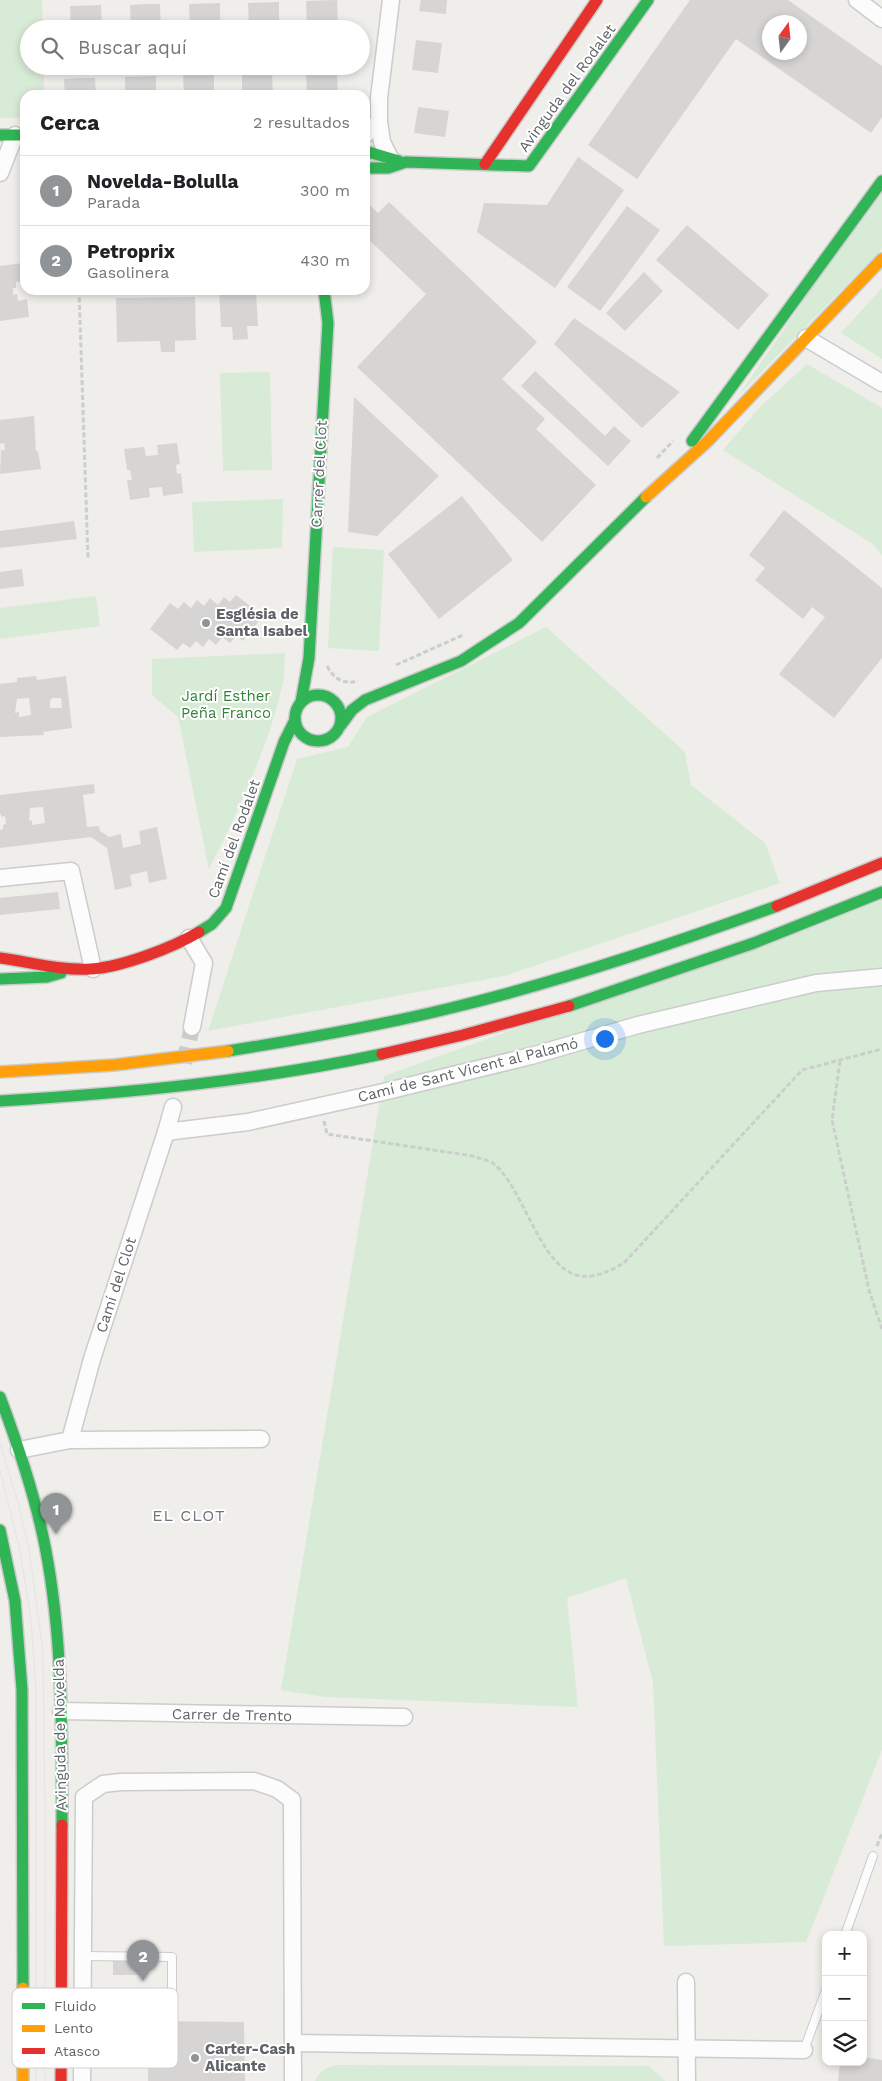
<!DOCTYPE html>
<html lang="es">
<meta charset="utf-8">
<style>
:root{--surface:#fff;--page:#f6f6f6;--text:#202124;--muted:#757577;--line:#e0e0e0;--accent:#919496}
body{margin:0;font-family:"Work Sans",sans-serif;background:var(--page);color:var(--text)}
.controls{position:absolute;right:15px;bottom:15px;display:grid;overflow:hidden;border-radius:10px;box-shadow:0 2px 8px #0003}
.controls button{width:45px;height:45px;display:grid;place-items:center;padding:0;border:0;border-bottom:1px solid var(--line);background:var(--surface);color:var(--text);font:25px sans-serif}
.compass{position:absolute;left:762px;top:15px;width:45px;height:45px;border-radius:50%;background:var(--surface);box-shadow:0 2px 8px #0003;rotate:15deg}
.you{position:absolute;left:604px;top:1038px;width:18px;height:18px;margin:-12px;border:4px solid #fff;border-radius:50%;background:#1a73e8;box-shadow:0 0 0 8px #1a73e833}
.badge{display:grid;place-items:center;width:32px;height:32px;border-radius:50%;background:var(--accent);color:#fff;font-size:16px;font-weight:700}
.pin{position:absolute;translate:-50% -41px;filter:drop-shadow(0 1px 2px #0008)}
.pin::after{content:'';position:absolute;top:26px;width:18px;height:15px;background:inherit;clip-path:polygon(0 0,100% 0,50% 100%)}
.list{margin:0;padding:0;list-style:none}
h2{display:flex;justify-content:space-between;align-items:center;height:65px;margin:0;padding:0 20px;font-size:21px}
h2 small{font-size:16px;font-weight:400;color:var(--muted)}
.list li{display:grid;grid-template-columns:32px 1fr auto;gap:15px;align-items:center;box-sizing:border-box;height:70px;padding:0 20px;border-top:1px solid var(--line)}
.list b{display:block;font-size:19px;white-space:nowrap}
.list p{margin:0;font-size:16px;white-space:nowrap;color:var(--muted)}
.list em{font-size:16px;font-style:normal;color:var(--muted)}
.icon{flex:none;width:28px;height:28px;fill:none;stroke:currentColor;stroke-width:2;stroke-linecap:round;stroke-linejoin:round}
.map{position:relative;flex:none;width:882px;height:2081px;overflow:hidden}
.search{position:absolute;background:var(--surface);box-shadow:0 2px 8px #0003;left:20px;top:20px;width:350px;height:55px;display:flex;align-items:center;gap:12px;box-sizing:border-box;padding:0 18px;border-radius:28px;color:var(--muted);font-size:19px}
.panel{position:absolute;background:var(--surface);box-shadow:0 2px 8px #0003;left:20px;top:90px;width:350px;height:205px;border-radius:15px}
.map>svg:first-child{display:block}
.green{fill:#d8ebd6}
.building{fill:#d6d5d3;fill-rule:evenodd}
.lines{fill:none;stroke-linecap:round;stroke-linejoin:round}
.street-tunnel{stroke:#cbcbca;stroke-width:16;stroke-dasharray:16 8;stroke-linecap:butt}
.lane-casing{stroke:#cbcccc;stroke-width:10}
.street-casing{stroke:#cbcccc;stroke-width:19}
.fast-casing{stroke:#cacacb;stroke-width:14}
.slow-casing{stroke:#cacacb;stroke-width:14}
.jam-casing{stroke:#cacacb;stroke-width:14}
.path{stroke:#cacfcc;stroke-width:3;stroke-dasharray:5 2.5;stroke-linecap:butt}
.lane{stroke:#fdfcfc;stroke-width:8}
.street{stroke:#fdfcfc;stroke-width:16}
.fast{stroke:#30b455;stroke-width:11}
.slow{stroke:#ff9f0a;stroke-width:11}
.jam{stroke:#e5322d;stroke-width:11}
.tram{stroke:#e4e4e4;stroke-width:1}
.poi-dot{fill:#919496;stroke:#fff;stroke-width:2}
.labels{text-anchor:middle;stroke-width:4;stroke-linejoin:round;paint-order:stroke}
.street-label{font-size:15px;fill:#5f6368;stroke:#fff}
.poi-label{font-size:15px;font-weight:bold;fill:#5f6368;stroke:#fff;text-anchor:start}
.park-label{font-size:15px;fill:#348238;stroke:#fff}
.neighbourhood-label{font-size:16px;letter-spacing:1px;fill:#70757a;stroke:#fff}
.key{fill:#fff;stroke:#cfd0d2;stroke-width:1}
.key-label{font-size:14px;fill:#5f6368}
</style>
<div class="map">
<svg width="882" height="2081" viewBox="0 0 882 2081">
<rect width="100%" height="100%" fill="#efeeea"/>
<!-- green -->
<g class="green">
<path d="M0,0H42L43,29H29V66H44V95H25V118H0Z"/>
<path d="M882,185V249L739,395Z"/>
<path d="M882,288V359L841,333Z"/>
<path d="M807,364L882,408V555L873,544L723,450L759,408Z"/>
<path d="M270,372L272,470L223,471L220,373Z"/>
<path d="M283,499L282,548L194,552L192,502Z"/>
<path d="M333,547L384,550L379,651L328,648Z"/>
<path d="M96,596L100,626L0,639V608Z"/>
<path d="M546,627L685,752L691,785L765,843L780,883L504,976L208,1031L297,759L348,747L367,717Z"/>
<path d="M285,653C284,664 285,677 282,687C267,751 238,811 209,869L178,717L152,695V659Z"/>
<path d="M882,897V1750L806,1942L664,1946L653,1683L626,1578L567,1598L578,1707L325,1697L281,1690L384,1076Z"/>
<path d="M336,2065L649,2066L665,2081H315C318,2072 327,2067 336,2065Z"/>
</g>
<!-- building -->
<g class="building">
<path d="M337,0L338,25L307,26L306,1Z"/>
<path d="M421,0H447L446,14L419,11Z"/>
<path d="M690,0H788L882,66V117L871,133L736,39L637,179L588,145ZM770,22H800V52H770Z"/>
<path d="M279,2V27L249,28L248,3Z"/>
<path d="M220,3V28L190,29L189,4Z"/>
<path d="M146,4H160L161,29H131L130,5Z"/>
<path d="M101,5L102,29H71L70,6Z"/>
<path d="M416,40L442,43L438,73L412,70Z"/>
<path d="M337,71L338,95H307L306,72Z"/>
<path d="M242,73H272L273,95H242Z"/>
<path d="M183,75H214V95H184Z"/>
<path d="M156,76V95H125V77Z"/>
<path d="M80,78H95L96,95H65L64,79Z"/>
<path d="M418,107L449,111L445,137L414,133Z"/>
<path d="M578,157L624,190L555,288L477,232L484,203L547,205Z"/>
<path d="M389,202L537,342L502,379L545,419L536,429L596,485L542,542L357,367L426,294L365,236V209L369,204L378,213Z"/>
<path d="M627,206L660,230L600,311L567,287Z"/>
<path d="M687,225L769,295L738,330L656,260Z"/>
<path d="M23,263L25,281L16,282V288H13V295L17,294L18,301L27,299L29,317L0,321V266Z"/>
<path d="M644,272L663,291L625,331L606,313Z"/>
<path d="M219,290H256L258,326H247L248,339L233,340L232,327H221Z"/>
<path d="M195,297L196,340L175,341V352H161L160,341L117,342L116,298Z"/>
<path d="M574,318L680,392L642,428L554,344Z"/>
<path d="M535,371L605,436L614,426L631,441L608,466L521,386Z"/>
<path d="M354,397L439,476L377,536L348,532Z"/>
<path d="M34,416L36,451H38L41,469L0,474L1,450H5L4,443L0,444V420Z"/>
<path d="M177,443L180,464L176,465L177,474L181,473L183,493L163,496L162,487L149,488L150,497L130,500L127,480H132L130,470H127L124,449L144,447L146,456L158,455L157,445Z"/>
<path d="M462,496L513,560L439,619L388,554Z"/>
<path d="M784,510L882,588V658L834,718L779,674L825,617L812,607L803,619L755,580L765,568L749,555Z"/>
<path d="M74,521L77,539L0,548V531Z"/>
<path d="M22,569L24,586L0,589V572Z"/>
<path d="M236,595L263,616L243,641L236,636L230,643L222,637L216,645L209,639L203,647L196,641L190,648L183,643L177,650L150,629L170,603L178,609L184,602L191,608L197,600L204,606L210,598L218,605L224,597L230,602Z"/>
<path d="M36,676L37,680L66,676L72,728L43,732L44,735L0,737V684L17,682V678ZM29,698L31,715L19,717V712L15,713L17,699ZM52,698H61L62,708H50V701Z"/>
<path d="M94,784L95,793L83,795L87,827L99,826L100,831L109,837L121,834L123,848L141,844L139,831L157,827L167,879L149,883L147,871L130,875L132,886L115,890L107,848L91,837L0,848V830L3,829V825L6,824L5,816L2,817L0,813V795ZM43,807L45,823L32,825V820L29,821L30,808Z"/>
<path d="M58,892L60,909L0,915V898Z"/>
<rect x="113" y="1961" width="35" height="14"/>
<path d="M148,2021L244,2022L245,2081H148Z"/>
<path d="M863,2057L882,2060V2081H838L840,2062H863Z"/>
</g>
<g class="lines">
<!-- street-tunnel -->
<path class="street-tunnel" d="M184,1063L192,1027"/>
<defs>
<g id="lane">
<path d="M845,1935L873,1856"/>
<path d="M83,2002H172V1957L83,1956"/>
<path d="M804,2050L826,1990"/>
</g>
<g id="street">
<path d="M857,0L882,19"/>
<path d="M379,122L382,142L390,158"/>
<path d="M365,135L379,122V98L391,0"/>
<path d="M0,173L15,135"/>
<path d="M806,338L882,383"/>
<path d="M0,878L71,871L93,969"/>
<path d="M189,938L204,963L192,1027"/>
<path d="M173,1107L166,1132L248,1122L379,1093L531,1056L638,1025L816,983L882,977"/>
<path d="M70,1440L92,1359L166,1132"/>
<path d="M19,1450L70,1440L261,1439"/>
<path d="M61,1711L404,1717"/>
<path d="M686,1982L687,2081"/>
<path d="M293,2043L804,2050"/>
<path d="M82,2081L84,1797L103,1784L121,1782L254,1781L277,1789L292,1800L293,2081"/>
</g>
<g id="fast">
<path d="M0,135H25"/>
<path d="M365,151L399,161"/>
<path d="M365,168H388L406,162L529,166L648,0"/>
<path d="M692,441L882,181"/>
<circle cx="318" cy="718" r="23"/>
<path d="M301,702L309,658L328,323L324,290"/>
<path d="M341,725L352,710L365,700L461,661L519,623L646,497"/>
<path d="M199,932L212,924L226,908L284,742L295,720"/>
<path d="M0,979L47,977L61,973"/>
<path d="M569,1006L754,943L882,892"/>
<path d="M228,1051C303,1039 378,1026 451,1008C562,981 670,945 777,906"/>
<path d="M0,1101C128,1093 256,1081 382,1054"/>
<path d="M0,1397C18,1445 35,1495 45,1546C63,1638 62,1732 62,1825"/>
<path d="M0,1530L15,1601L22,1690L23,1988"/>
</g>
<g id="slow">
<path d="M646,497L708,441L882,259"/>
<path d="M0,1072L114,1065L228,1051"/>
<path d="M23,1988V2081"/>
</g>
<g id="jam">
<path d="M485,164L597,0"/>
<path d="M777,906L882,863"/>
<path d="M0,958C30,962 61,971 91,969C122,967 172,948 199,932"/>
<path d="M382,1054L463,1035L569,1006"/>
<path d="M61,2081L62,1825"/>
</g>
</defs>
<!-- lane casing -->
<use href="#lane" class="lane-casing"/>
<!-- street casing -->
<use href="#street" class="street-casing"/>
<!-- fast casing -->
<use href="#fast" class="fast-casing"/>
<!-- slow casing -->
<use href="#slow" class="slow-casing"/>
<!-- jam casing -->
<use href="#jam" class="jam-casing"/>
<!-- path -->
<g class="path">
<path d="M79,290L88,558"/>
<path d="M657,458L673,441"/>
<path d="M396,665L463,635"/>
<path d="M327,666C333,678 343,685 358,681"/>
<path d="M840,1061L832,1120L869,1290L882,1329"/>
<path d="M324,1121L327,1134L473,1156C480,1159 489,1160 494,1164C525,1190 541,1271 581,1276C597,1278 611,1270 624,1263L802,1070L882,1049"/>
<path d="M877,1846L882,1833"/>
</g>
<!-- lane -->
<use href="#lane" class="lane"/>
<!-- street -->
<use href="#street" class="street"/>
<!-- fast -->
<use href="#fast" class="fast"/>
<!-- slow -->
<use href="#slow" class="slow"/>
<!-- jam -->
<use href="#jam" class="jam"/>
<!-- tram -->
<g class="tram">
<path d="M0,1444L18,1502L29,1549L43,1652L45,1814V2081"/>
<path d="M0,1470L20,1550L31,1620L36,1692V2081"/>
</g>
</g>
<!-- markers -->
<g class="poi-dot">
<circle cx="206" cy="623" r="5"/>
<circle cx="195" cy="2058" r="5"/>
</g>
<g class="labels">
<!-- street labels -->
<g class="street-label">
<text transform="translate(567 88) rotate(-54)" y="5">Avinguda del Rodalet</text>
<text transform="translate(319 474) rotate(-87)" y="5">Carrer del Clot</text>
<text transform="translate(234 839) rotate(-70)" y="5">Camí del Rodalet</text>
<text transform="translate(468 1070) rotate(-14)" y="5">Camí de Sant Vicent al Palamó</text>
<text transform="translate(116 1285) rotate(-72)" y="5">Camí del Clot</text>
<text transform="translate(232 1715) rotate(1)" y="5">Carrer de Trento</text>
<text transform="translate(60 1735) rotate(-91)" y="5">Avinguda de Novelda</text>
</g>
<!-- poi labels -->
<g class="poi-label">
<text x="216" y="619">Església de<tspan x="216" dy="17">Santa Isabel</tspan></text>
<text x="205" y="2054">Carter-Cash<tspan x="205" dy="17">Alicante</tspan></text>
</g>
<!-- park labels -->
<g class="park-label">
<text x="226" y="701">Jardí Esther<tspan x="226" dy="17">Peña Franco</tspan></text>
</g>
<!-- neighbourhood labels -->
<g class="neighbourhood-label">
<text x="189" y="1521">EL CLOT</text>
</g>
</g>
<!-- legend -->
<rect x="12" y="1988" width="166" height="80" rx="8" class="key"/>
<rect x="22" y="2003" width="23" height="6" fill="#30b455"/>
<rect x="22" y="2025" width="23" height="7" fill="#ff9f0a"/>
<rect x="22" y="2048" width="23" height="6" fill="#e5322d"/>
<g class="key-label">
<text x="54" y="2011">Fluido</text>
<text x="54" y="2033">Lento</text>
<text x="54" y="2056">Atasco</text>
</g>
</svg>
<div class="controls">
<button>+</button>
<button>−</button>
<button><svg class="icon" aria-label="layers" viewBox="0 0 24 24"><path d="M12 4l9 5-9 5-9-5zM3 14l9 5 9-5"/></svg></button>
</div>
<svg class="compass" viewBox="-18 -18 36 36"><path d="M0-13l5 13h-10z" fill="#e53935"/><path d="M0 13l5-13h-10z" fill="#757577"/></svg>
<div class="you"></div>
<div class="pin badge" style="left:56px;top:1534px">1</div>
<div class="pin badge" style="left:143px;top:1981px">2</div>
<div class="search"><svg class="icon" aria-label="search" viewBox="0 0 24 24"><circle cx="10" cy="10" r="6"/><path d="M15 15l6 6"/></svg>Buscar aquí</div>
<section class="panel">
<h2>Cerca<small>2 resultados</small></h2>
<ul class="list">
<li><span class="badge">1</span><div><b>Novelda-Bolulla</b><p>Parada</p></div><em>300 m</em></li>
<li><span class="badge">2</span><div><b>Petroprix</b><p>Gasolinera</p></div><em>430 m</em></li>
</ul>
</section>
</div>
